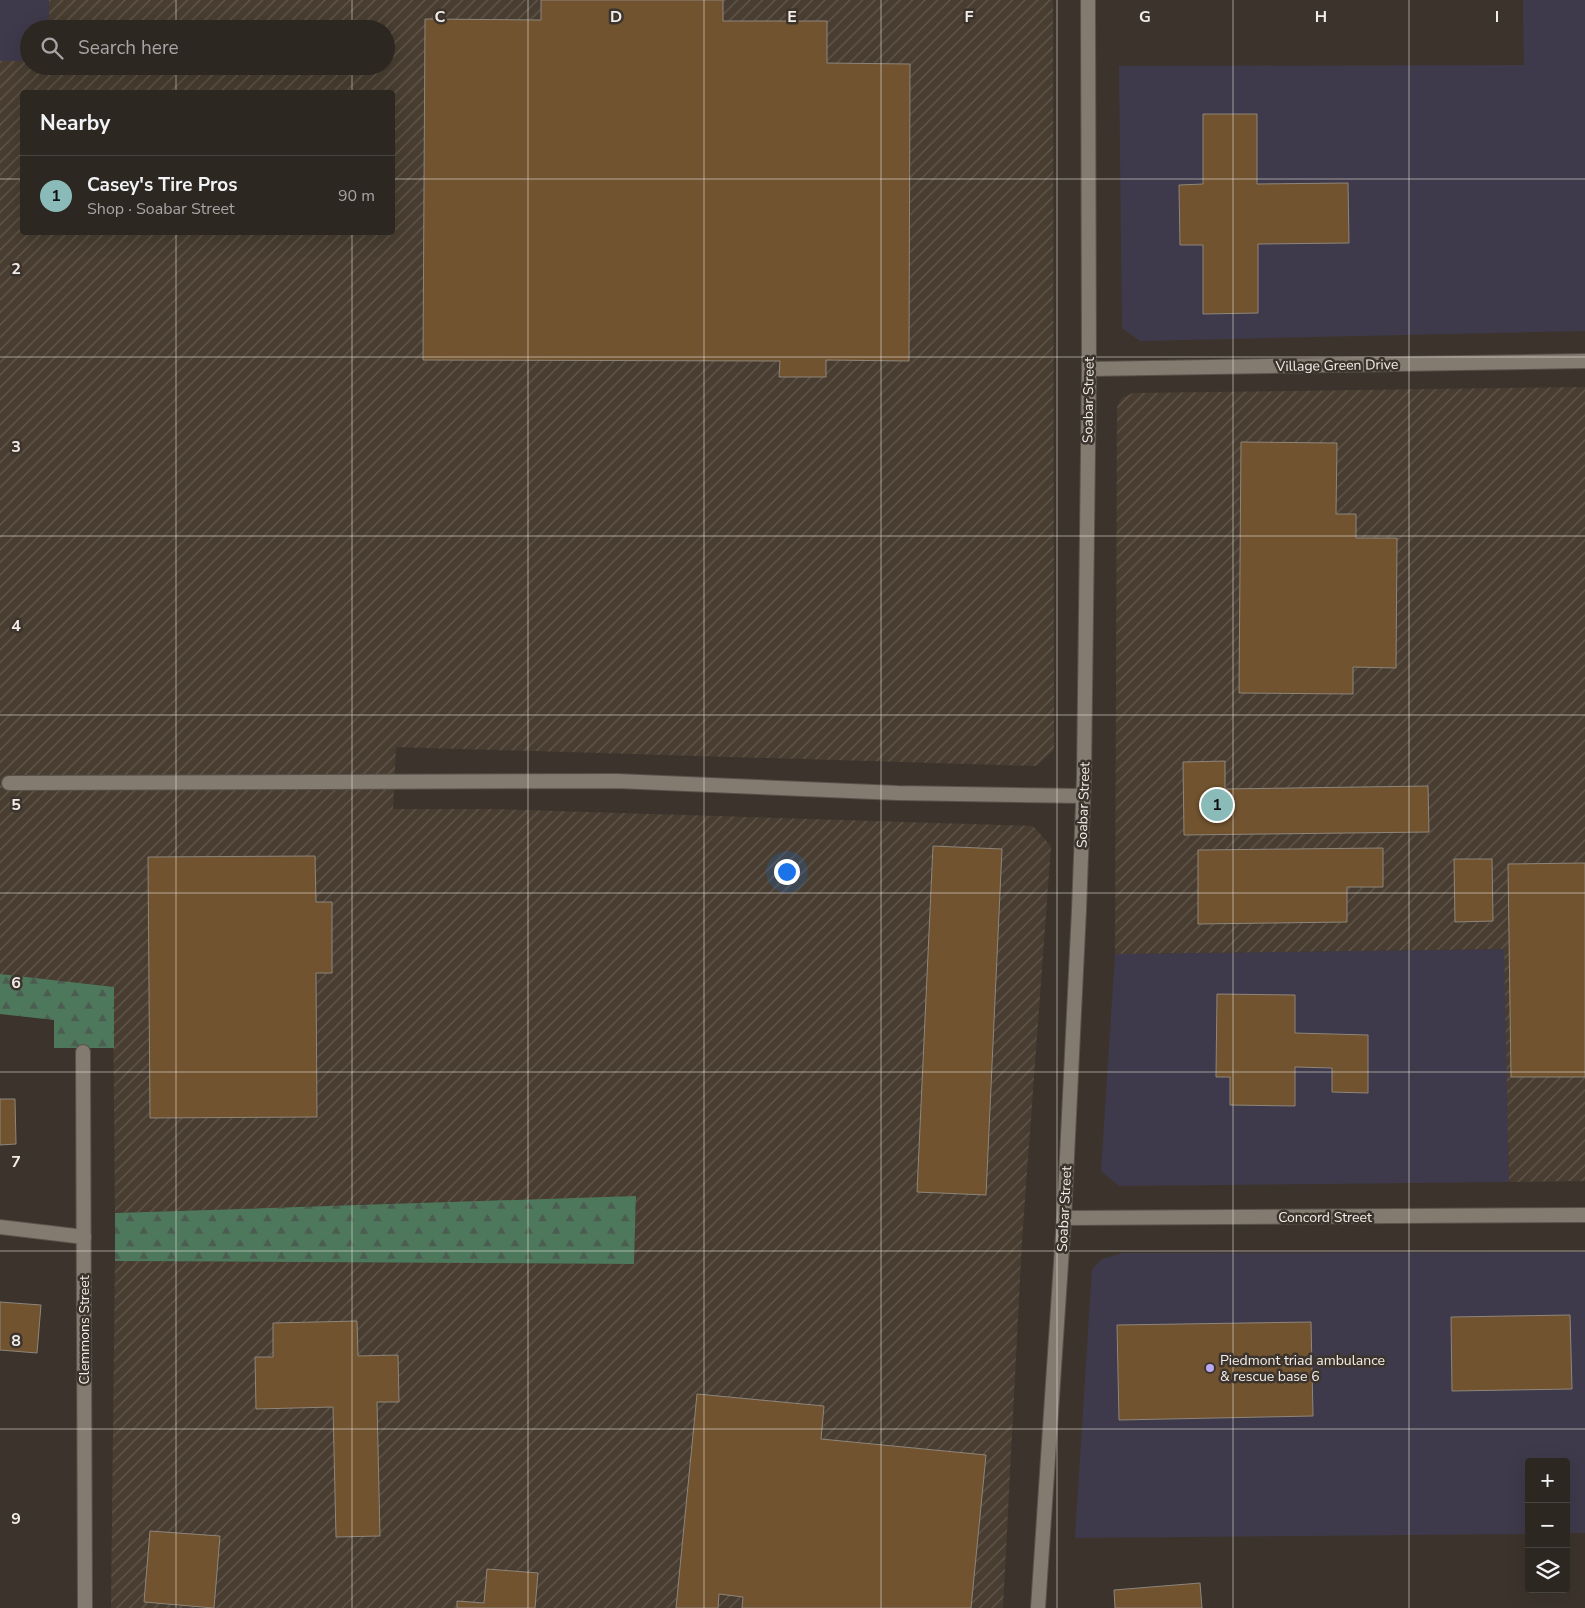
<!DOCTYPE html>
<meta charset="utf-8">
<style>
:root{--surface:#2d2721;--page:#352f2a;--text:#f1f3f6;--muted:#a7a5a5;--line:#48443f;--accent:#8bbbb9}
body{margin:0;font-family:"Nunito Sans",sans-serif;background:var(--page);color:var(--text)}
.controls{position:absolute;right:15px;bottom:15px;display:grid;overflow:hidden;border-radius:5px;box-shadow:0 5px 20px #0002}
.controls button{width:45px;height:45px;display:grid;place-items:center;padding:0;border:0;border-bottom:1px solid var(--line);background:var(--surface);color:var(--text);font:25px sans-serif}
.you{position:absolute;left:786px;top:871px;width:18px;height:18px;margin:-12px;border:4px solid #fff;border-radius:50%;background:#1a73e8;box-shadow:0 0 0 8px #1a73e833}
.badge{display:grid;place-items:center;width:32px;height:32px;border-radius:50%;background:var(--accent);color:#111;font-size:16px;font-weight:700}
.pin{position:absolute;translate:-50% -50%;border:2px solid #fff;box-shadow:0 1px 5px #0006}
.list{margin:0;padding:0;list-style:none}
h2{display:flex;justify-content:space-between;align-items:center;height:65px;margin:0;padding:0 20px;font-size:21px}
h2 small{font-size:16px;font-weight:400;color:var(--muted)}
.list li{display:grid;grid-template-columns:32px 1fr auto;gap:15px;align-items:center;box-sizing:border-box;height:80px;padding:0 20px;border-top:1px solid var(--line)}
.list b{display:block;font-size:19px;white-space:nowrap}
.list p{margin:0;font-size:16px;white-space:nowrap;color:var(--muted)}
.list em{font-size:16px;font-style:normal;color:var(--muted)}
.icon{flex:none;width:28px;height:28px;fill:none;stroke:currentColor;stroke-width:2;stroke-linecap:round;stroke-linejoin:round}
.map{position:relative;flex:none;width:1585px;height:1608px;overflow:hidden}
.search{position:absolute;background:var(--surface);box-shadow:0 5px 20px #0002;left:20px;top:20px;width:375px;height:55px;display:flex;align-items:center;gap:12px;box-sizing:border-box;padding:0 18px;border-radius:28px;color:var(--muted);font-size:19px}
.panel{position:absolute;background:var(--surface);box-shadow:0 5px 20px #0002;left:20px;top:90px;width:375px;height:145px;border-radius:5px}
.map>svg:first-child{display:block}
.commercial{fill:#3f3a4b}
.industrial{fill:url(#industrial-furrows);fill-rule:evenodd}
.forest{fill:url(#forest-firs)}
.building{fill:#71532f;stroke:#8e857b}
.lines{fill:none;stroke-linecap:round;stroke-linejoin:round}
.service-casing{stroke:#59524b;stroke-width:16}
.minor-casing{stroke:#59524b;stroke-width:16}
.service{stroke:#837a70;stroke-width:14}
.minor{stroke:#837a70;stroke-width:14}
.grid{fill:none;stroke:#f2ede8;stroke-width:1;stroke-opacity:0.55}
.poi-dot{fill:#baaaf6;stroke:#3c342c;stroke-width:2}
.labels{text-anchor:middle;stroke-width:5;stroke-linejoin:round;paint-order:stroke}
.street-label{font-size:14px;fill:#f2ede8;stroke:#3c342c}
.poi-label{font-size:14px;fill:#f2ede8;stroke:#3c342c;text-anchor:start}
.grid-label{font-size:16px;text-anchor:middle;font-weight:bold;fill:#f2ede8;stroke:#3c342c;stroke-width:5;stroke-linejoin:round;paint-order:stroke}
</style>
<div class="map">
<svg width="1585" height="1608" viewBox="0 0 1585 1608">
<defs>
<pattern id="industrial-furrows" width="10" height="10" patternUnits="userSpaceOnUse" patternTransform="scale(1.25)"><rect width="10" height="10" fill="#483d30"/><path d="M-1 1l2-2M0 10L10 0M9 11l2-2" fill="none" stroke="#63594e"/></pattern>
<pattern id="forest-firs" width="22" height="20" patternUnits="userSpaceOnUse" patternTransform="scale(1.25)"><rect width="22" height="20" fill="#4e785c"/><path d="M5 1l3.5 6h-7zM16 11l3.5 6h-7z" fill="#4b5d50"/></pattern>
</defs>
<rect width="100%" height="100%" fill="#3c342c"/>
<!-- commercial -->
<g class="commercial">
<path d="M0,0H49V29H29V61H0Z"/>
<path d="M1523,0H1585V331L1140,341L1122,328L1119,66L1524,65Z"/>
<path d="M1505,949L1509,1182L1119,1186L1101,1171L1115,954Z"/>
<path d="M1585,1252V1533H1566V1462H1529V1534L1075,1538L1092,1269L1102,1259L1122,1253Z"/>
</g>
<!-- industrial -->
<g class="industrial">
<path d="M49,0H1053L1054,750L1036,766L396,747L393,809H496L1033,826L1051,846L1022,1240L1003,1608H111L115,1261L634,1264L636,1197L115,1213L113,987L0,974V61H29V66H386V29H49ZM22,92H392V232H22Z"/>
<path d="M1585,387V1181L1509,1182L1504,949L1115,954L1117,407L1122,398L1133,393Z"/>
</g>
<!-- forest -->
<g class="forest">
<path d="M0,974L114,987V1048H54V1020L0,1014Z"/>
<path d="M636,1196L634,1264L115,1261V1213Z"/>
</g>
<!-- building -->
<g class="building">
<path d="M541,0H723V21H827V63L910,64L909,361L826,360V377H779L780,361L423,360L425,19L541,20Z"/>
<path d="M1203,114H1257V184L1348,183L1349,243L1258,244V313L1203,314V245H1180L1179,185L1203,184Z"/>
<path d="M1241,442L1337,443L1336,514H1356V538H1397L1396,668L1353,667V694L1239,693Z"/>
<path d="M1225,761V789L1428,786L1429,832L1184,835L1183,762Z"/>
<path d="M933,846L1002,849L986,1195L917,1192Z"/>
<path d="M1383,848V887H1347V922L1198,924V850Z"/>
<path d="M315,856L316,902H332V973H316L317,1117L150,1118L148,857Z"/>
<path d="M1454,859H1492L1493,921L1455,922Z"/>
<path d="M1585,863V1077H1511L1508,864Z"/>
<path d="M1217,994L1295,995V1033L1368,1035V1093L1332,1092V1068L1295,1067V1106L1230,1105V1077H1216Z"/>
<path d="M0,1099H15L16,1144L0,1145Z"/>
<path d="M0,1302L41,1305L37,1353L0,1350Z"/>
<path d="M1570,1315L1572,1389L1452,1391L1451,1317Z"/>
<path d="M357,1321L358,1356L398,1355L399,1402H377L380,1536L336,1537L333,1407L256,1409L255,1357H273V1323Z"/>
<path d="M1311,1322L1313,1416L1119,1420L1117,1325Z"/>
<path d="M697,1394L824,1406L821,1439L986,1455L971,1608H742L743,1597L719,1594L718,1608H676Z"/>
<path d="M150,1531L220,1536L214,1608L144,1602Z"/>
<path d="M487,1569L538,1573L535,1608H457V1601L484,1603Z"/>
<path d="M1200,1583L1202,1608H1115L1114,1590Z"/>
</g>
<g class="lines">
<defs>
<path id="service" d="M9,783L616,781L898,793L1083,796"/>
<g id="minor">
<path d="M1089,369L1585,361"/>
<path d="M83,1052L85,1608"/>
<path d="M1064,1218L1585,1215"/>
<path d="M0,1227L84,1237"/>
<path d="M1038,1608L1064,1218L1079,910L1084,777L1089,369L1088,0"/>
</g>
</defs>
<!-- service casing -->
<use href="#service" class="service-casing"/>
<!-- minor casing -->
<use href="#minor" class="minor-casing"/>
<!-- service -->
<use href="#service" class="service"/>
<!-- minor -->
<use href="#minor" class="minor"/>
</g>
<!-- grid -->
<path class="grid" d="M176,0V29M352,0V29M528,0V1608M704,0V1608M881,0V1608M1057,0V1608M1233,0V1608M1409,0V1608M176,66V92M352,66V92M0,179H22M392,179H1585M176,232V1608M352,232V1608M0,357H1585M0,536H1585M0,715H1585M0,893H1585M0,1072H1585M0,1251H1585M0,1429H1585"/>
<!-- markers -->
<circle class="poi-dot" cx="1210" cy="1368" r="5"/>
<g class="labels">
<!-- street labels -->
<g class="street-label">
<text transform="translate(1337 365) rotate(-1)" y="5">Village Green Drive</text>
<text transform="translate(1088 400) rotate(-89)" y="5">Soabar Street</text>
<text transform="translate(1083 805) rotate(-88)" y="5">Soabar Street</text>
<text transform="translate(1064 1209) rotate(-87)" y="5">Soabar Street</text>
<text x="1325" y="1222">Concord Street</text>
<text transform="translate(84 1330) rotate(-90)" y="5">Clemmons Street</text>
</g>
<!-- poi labels -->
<g class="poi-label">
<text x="1220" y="1365">Piedmont triad ambulance<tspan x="1220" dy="16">&amp; rescue base 6</tspan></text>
</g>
</g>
<g class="grid-label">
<text x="440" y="22">C</text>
<text x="616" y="22">D</text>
<text x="792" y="22">E</text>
<text x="969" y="22">F</text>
<text x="1145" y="22">G</text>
<text x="1321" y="22">H</text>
<text x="1497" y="22">I</text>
<text x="16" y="274">2</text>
<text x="16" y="452">3</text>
<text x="16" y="631">4</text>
<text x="16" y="810">5</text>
<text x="16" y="988">6</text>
<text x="16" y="1167">7</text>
<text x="16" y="1346">8</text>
<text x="16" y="1524">9</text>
</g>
</svg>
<div class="controls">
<button>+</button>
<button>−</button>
<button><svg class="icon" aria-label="layers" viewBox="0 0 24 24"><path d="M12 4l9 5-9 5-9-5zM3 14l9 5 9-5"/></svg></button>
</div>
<div class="you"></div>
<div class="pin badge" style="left:1217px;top:805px">1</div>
<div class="search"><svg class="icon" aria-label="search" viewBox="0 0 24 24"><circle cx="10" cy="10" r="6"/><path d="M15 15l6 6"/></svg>Search here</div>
<section class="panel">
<h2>Nearby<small></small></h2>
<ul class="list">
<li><span class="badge">1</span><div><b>Casey's Tire Pros</b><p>Shop · Soabar Street</p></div><em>90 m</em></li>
</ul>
</section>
</div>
